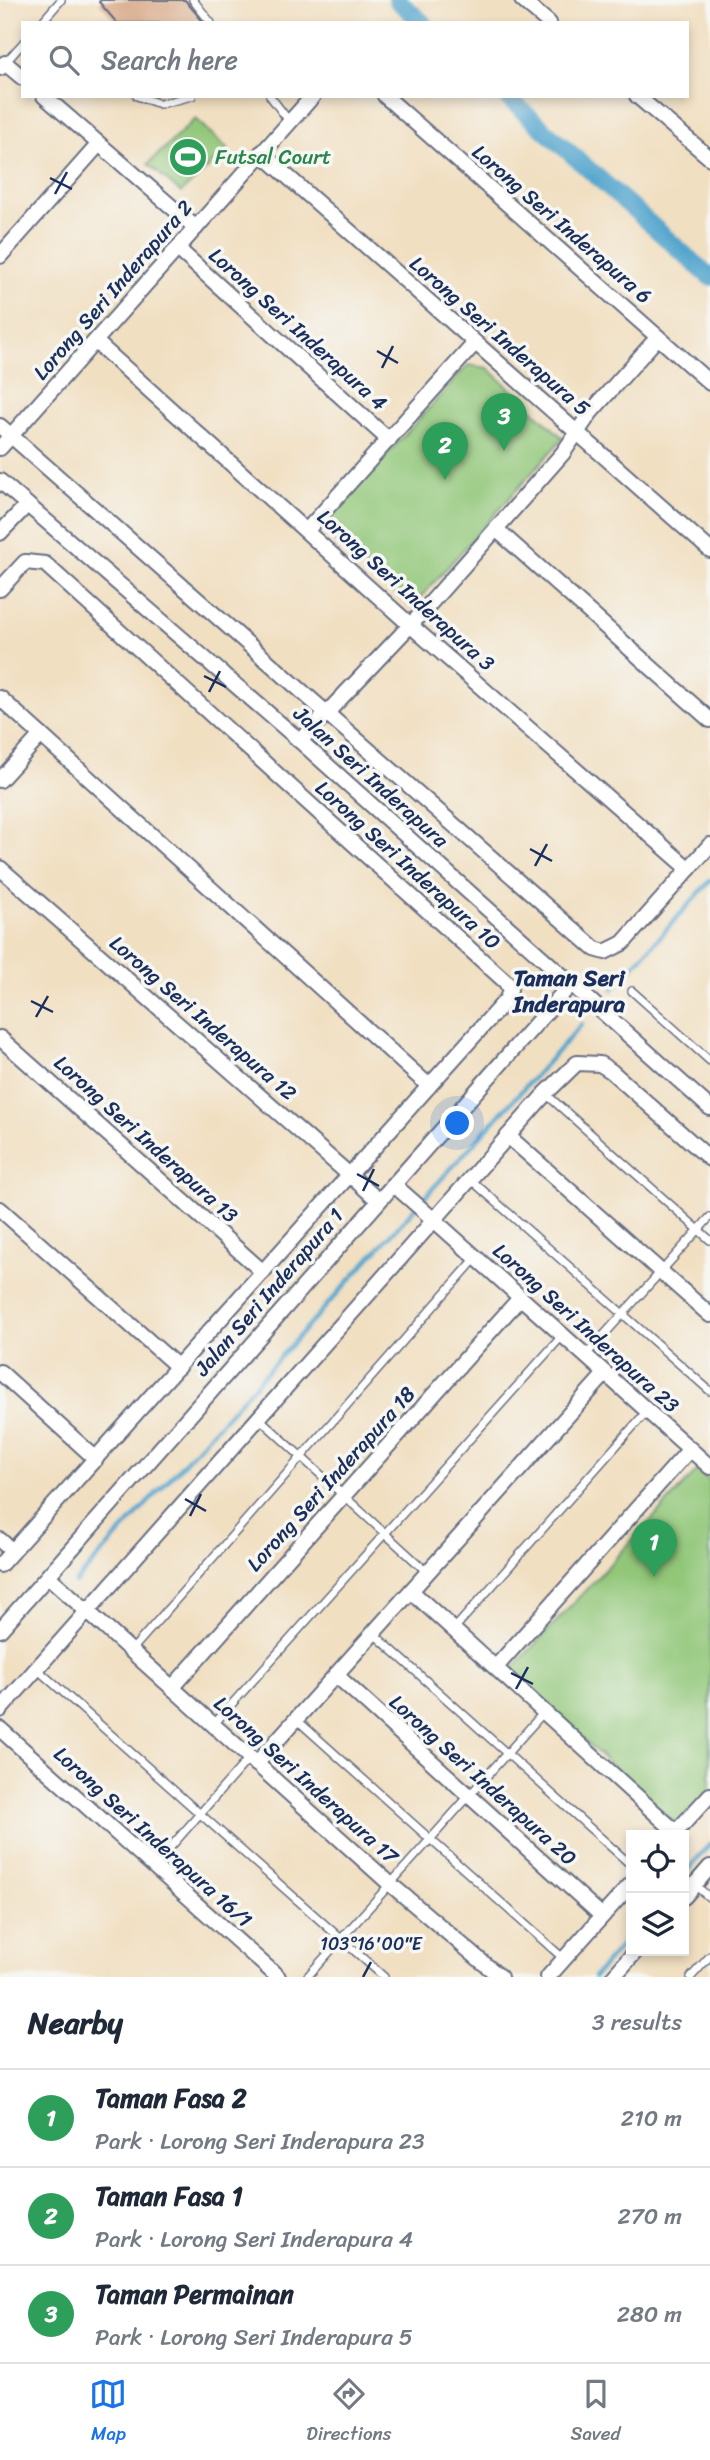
<!DOCTYPE html>
<meta charset="utf-8">
<style>
:root{--surface:#fff;--page:#f2f2f3;--text:#1f2937;--muted:#747a83;--line:#e0e1e3;--accent:#1a73e8}
body{margin:0;font-family:Sriracha,sans-serif;background:var(--page);color:var(--text)}
.controls{position:absolute;right:21px;bottom:21px;display:grid;overflow:hidden;border-radius:0px;box-shadow:0 4px 10px #0003}
.controls button{width:63px;height:63px;display:grid;place-items:center;padding:0;border:0;border-bottom:2px solid var(--line);background:var(--surface);color:var(--text);font:35px sans-serif}
.you{position:absolute;left:458px;top:1124px;width:24px;height:24px;margin:-18px;border:5px solid #fff;border-radius:50%;background:#1a73e8;box-shadow:0 0 0 10px #1a73e833}
.badge{display:grid;place-items:center;width:46px;height:46px;border-radius:50%;background:var(--accent);color:#fff;font-size:23px;font-weight:700}
.pin{position:absolute;translate:-50% -58px;filter:drop-shadow(0 2px 4px #0008)}
.pin::after{content:'';position:absolute;top:37px;width:24px;height:21px;background:inherit;clip-path:polygon(0 0,100% 0,50% 100%)}
.list{margin:0;padding:0;list-style:none}
h2{display:flex;justify-content:space-between;align-items:center;height:91px;margin:0;padding:0 28px;font-size:30px}
h2 small{font-size:23px;font-weight:400;color:var(--muted)}
.list li{display:grid;grid-template-columns:46px 1fr auto;gap:21px;align-items:center;box-sizing:border-box;height:98px;padding:0 28px;border-top:2px solid var(--line)}
.list b{display:block;font-size:26px;white-space:nowrap}
.list p{margin:0;font-size:23px;white-space:nowrap;color:var(--muted)}
.list em{font-size:23px;font-style:normal;color:var(--muted)}
.icon{flex:none;width:38px;height:38px;fill:none;stroke:currentColor;stroke-width:2;stroke-linecap:round;stroke-linejoin:round}
.map{position:relative;flex:none;width:710px;height:1977px;overflow:hidden}
.search{position:absolute;background:var(--surface);box-shadow:0 4px 10px #0003;left:21px;right:21px;top:21px;height:77px;display:flex;align-items:center;gap:18px;box-sizing:border-box;padding:0 24px;border-radius:0px;color:var(--muted);font-size:26px}
.sheet{height:385px;background:var(--surface)}
nav{display:flex;justify-content:space-around;align-items:center;box-sizing:border-box;height:98px;border-top:2px solid var(--line);background:var(--surface);font-size:19px;color:var(--muted)}
nav a{display:grid;justify-items:center;gap:4px}
nav .on{color:var(--accent)}
.map>svg:first-child{display:block}
.green{fill:#92c779;stroke:#567b6c;stroke-width:2}
.lines{fill:none;stroke-linecap:round;stroke-linejoin:round}
.stream{stroke:#52a5cd;stroke-width:4.5}
.canal{stroke:#52a5cd;stroke-width:18}
.building{fill:#d7a582}
.lane-casing{stroke:#666d81;stroke-width:10}
.street-casing{stroke:#666d81;stroke-width:18}
.lane{stroke:#fff;stroke-width:7}
.street{stroke:#fff;stroke-width:14}
.ticks{fill:none;stroke:#1b2f5e;stroke-width:2.5}
.labels{text-anchor:middle;stroke-width:7;stroke-linejoin:round;paint-order:stroke}
.leisure-label{font-size:21px;fill:#27864d;stroke:#f6f6f2;text-anchor:start}
.street-label{font-size:21px;fill:#1b2f5e;stroke:#f6f6f2}
.neighbourhood-label{font-size:23px;font-weight:bold;fill:#1b2f5e;stroke:#f6f6f2}
.ticks-label{font-size:18px;text-anchor:middle;fill:#1b2f5e;stroke:#f6f6f2;stroke-width:7;stroke-linejoin:round;paint-order:stroke}
</style>
<div class="map">
<svg width="710" height="1977" viewBox="0 0 710 1977">
<rect width="100%" height="100%" fill="#f6f6f2"/>
<filter id="ink" filterUnits="userSpaceOnUse"><feTurbulence type="fractalNoise" baseFrequency=".0143" numOctaves="2"/><feDisplacementMap in="SourceGraphic" scale="14" xChannelSelector="R" yChannelSelector="G"/><feConvolveMatrix kernelMatrix="1 2 1 2 8 2 1 2 1" color-interpolation-filters="sRGB"/></filter>
<filter id="wash" filterUnits="userSpaceOnUse"><feTurbulence type="fractalNoise" baseFrequency=".00686" numOctaves="4" result="noise"/><feDisplacementMap in="SourceGraphic" scale="28" xChannelSelector="R" yChannelSelector="G"/><feGaussianBlur stdDeviation="1.57" result="paint"/><feColorMatrix in="noise" values="0 0 0 0 0 0 0 0 0 0 0 0 0 0 0 0 0 1.4 0 .05"/><feComposite in="paint" operator="in"/></filter>
<g filter="url(#wash)">
<rect width="100%" height="100%" fill="#f1dfc1"/>
<!-- green -->
<g class="green">
<path d="M195,119L228,149L181,193L148,164Z"/>
<path d="M468,365L488,368L563,438L412,607L328,535L326,522Z"/>
<path d="M698,1470L710,1482V1788L678,1826L509,1672Z"/>
</g>
<g class="lines">
<!-- stream -->
<g class="stream">
<path d="M613,989L710,881"/>
<path d="M75,1583L582,1024"/>
<path d="M684,1874L710,1844"/>
<path d="M594,1977L631,1934"/>
</g>
<!-- canal -->
<g class="canal">
<path d="M397,0L423,23"/>
<path d="M506,96L710,277"/>
</g>
</g>
<g id="blocks">
<!-- building -->
<path class="building" d="M101,0H185L204,23H117L99,2Z"/>
</g>
</g>
<g filter="url(#ink)">
<use href="#blocks" fill-opacity="0" stroke="#666d81" stroke-width="2"/>
<g class="lines">
<defs>
<g id="lane">
<path d="M193,0L211,23"/>
<path d="M41,23L61,0"/>
<path d="M5,63L23,43"/>
<path d="M137,96L160,104L192,96"/>
<path d="M270,96L289,121"/>
<path d="M632,991L710,1061"/>
<path d="M546,1094L710,1240"/>
<path d="M470,1179L710,1391"/>
<path d="M585,1356L710,1217"/>
<path d="M260,1419L427,1572"/>
<path d="M454,1629L647,1411"/>
<path d="M373,1633L631,1865"/>
<path d="M131,1651L476,1258"/>
<path d="M37,1669L384,1977"/>
<path d="M296,1719L564,1959"/>
<path d="M213,1725L563,1335"/>
<path d="M153,1867L249,1758"/>
<path d="M695,1885L710,1898"/>
<path d="M307,1977L544,1712"/>
<path d="M691,1977L710,1956"/>
</g>
<g id="street">
<path d="M522,0L549,23"/>
<path d="M0,68L5,63L23,78"/>
<path d="M44,96L196,228"/>
<path d="M385,96L710,383"/>
<path d="M637,96L710,158"/>
<path d="M261,153L710,550"/>
<path d="M178,249L389,440"/>
<path d="M0,256L99,144"/>
<path d="M96,342L409,624L689,869"/>
<path d="M0,426L595,949L605,952L623,943L710,845"/>
<path d="M0,448L313,96"/>
<path d="M0,481L300,741L710,1108"/>
<path d="M308,529L475,343"/>
<path d="M496,529L710,720"/>
<path d="M0,533L27,505"/>
<path d="M0,589L25,562L45,564L506,982L510,990L507,999L0,1565"/>
<path d="M0,698L429,1086"/>
<path d="M300,741L420,615L563,453L591,412L658,337"/>
<path d="M0,780L41,735"/>
<path d="M0,868L378,1200"/>
<path d="M0,1038L263,1272"/>
<path d="M508,1136L710,1315"/>
<path d="M393,1184L434,1220L545,1094L577,1063L600,1064L611,1071L710,1159"/>
<path d="M0,1209L178,1367"/>
<path d="M0,1372L96,1459"/>
<path d="M0,1540L12,1551"/>
<path d="M48,1576L389,1883L500,1977"/>
<path d="M411,1591L676,1832"/>
<path d="M0,1630L571,984"/>
<path d="M496,1667L690,1449"/>
<path d="M336,1675L602,1916"/>
<path d="M172,1688L520,1298"/>
<path d="M0,1710L434,1220L710,1467"/>
<path d="M0,1729L278,1977"/>
<path d="M256,1764L605,1374"/>
<path d="M673,1835L710,1795"/>
<path d="M684,1897L710,1867"/>
<path d="M548,1977L631,1884"/>
<path d="M613,1977L636,1951"/>
</g>
</defs>
<!-- lane casing -->
<use href="#lane" class="lane-casing"/>
<!-- street casing -->
<use href="#street" class="street-casing"/>
<!-- lane -->
<use href="#lane" class="lane"/>
<!-- street -->
<use href="#street" class="street"/>
</g>
</g>
<!-- ticks -->
<path class="ticks" d="M50,178L72,189M55,194L67,172M377,351L398,363M382,368L393,346M204,676L226,687M209,692L220,671M530,849L552,861M535,866L547,844M31,1001L53,1012M36,1017L48,996M357,1174L379,1186M363,1191L374,1169M185,1499L206,1511M190,1516L201,1494M511,1673L533,1684M516,1689L528,1667M363,1977L371,1962"/>
<!-- icons -->
<defs>
<symbol id="stadium-disc" viewBox="-11 -11 22 22"><circle r="9.5" fill="#2e9e5b" stroke="#f6f6f2"/><path d="M0-5a6.5 5 0 1 0 0 10a6.5 5 0 1 0 0-10ZM-3.5-1.8h7v3.6h-7Z" fill="#fff"/></symbol>
</defs>
<g fill-rule="evenodd">
<use href="#stadium-disc" x="166" y="135" width="44" height="44"/>
</g>
<g class="labels">
<!-- leisure labels -->
<g class="leisure-label">
<text x="215" y="164">Futsal Court</text>
</g>
<!-- street labels -->
<g class="street-label">
<text transform="translate(562 224) rotate(41)" y="7">Lorong Seri Inderapura 6</text>
<text transform="translate(113 290) rotate(-49)" y="7">Lorong Seri Inderapura 2</text>
<text transform="translate(298 329) rotate(42)" y="7">Lorong Seri Inderapura 4</text>
<text transform="translate(500 336) rotate(41)" y="7">Lorong Seri Inderapura 5</text>
<text transform="translate(406 590) rotate(42)" y="7">Lorong Seri Inderapura 3</text>
<text transform="translate(371 777) rotate(42)" y="7">Jalan Seri Inderapura</text>
<text transform="translate(408 865) rotate(42)" y="7">Lorong Seri Inderapura 10</text>
<text transform="translate(203 1018) rotate(41)" y="7">Lorong Seri Inderapura 12</text>
<text transform="translate(146 1139) rotate(42)" y="7">Lorong Seri Inderapura 13</text>
<text transform="translate(269 1292) rotate(-49)" y="7">Jalan Seri Inderapura 1</text>
<text transform="translate(586 1328) rotate(42)" y="7">Lorong Seri Inderapura 23</text>
<text transform="translate(331 1479) rotate(-48)" y="7">Lorong Seri Inderapura 18</text>
<text transform="translate(306 1780) rotate(42)" y="7">Lorong Seri Inderapura 17</text>
<text transform="translate(483 1780) rotate(42)" y="7">Lorong Seri Inderapura 20</text>
<text transform="translate(153 1837) rotate(42)" y="7">Lorong Seri Inderapura 16/1</text>
</g>
<!-- neighbourhood labels -->
<g class="neighbourhood-label">
<text x="569" y="986">Taman Seri<tspan x="569" dy="26">Inderapura</tspan></text>
</g>
</g>
<g class="ticks-label">
<text x="371" y="1950">103°16'00"E</text>
</g>
</svg>
<div class="controls">
<button><svg class="icon" aria-label="locate" viewBox="0 0 24 24"><circle cx="12" cy="12" r="6"/><path d="M12 2v4M12 18v4M2 12h4M18 12h4"/></svg></button>
<button><svg class="icon" aria-label="layers" viewBox="0 0 24 24"><path d="M12 4l9 5-9 5-9-5zM3 14l9 5 9-5"/></svg></button>
</div>
<div class="you"></div>
<div class="pin badge" style="left:654px;top:1577px;background:#2e9e5b">1</div>
<div class="pin badge" style="left:445px;top:480px;background:#2e9e5b">2</div>
<div class="pin badge" style="left:504px;top:451px;background:#2e9e5b">3</div>
<div class="search"><svg class="icon" aria-label="search" viewBox="0 0 24 24"><circle cx="10" cy="10" r="6"/><path d="M15 15l6 6"/></svg>Search here</div>
</div>
<section class="sheet">
<h2>Nearby<small>3 results</small></h2>
<ul class="list">
<li><span class="badge" style="background:#2e9e5b">1</span><div><b>Taman Fasa 2</b><p>Park · Lorong Seri Inderapura 23</p></div><em>210 m</em></li>
<li><span class="badge" style="background:#2e9e5b">2</span><div><b>Taman Fasa 1</b><p>Park · Lorong Seri Inderapura 4</p></div><em>270 m</em></li>
<li><span class="badge" style="background:#2e9e5b">3</span><div><b>Taman Permainan</b><p>Park · Lorong Seri Inderapura 5</p></div><em>280 m</em></li>
</ul>
</section>
<nav>
<a class="on"><svg class="icon" aria-label="map" viewBox="0 0 24 24"><path d="M3 6l6-2 6 2 6-2v14l-6 2-6-2-6 2zM9 4v14M15 6v14"/></svg>Map</a>
<a><svg class="icon" aria-label="directions" viewBox="0 0 24 24"><path d="M12 3l9 9-9 9-9-9zM9 14v-3h6M13 9l2 2-2 2"/></svg>Directions</a>
<a><svg class="icon" aria-label="saved" viewBox="0 0 24 24"><path d="M7 4h10v16l-5-4-5 4z"/></svg>Saved</a>
</nav>
